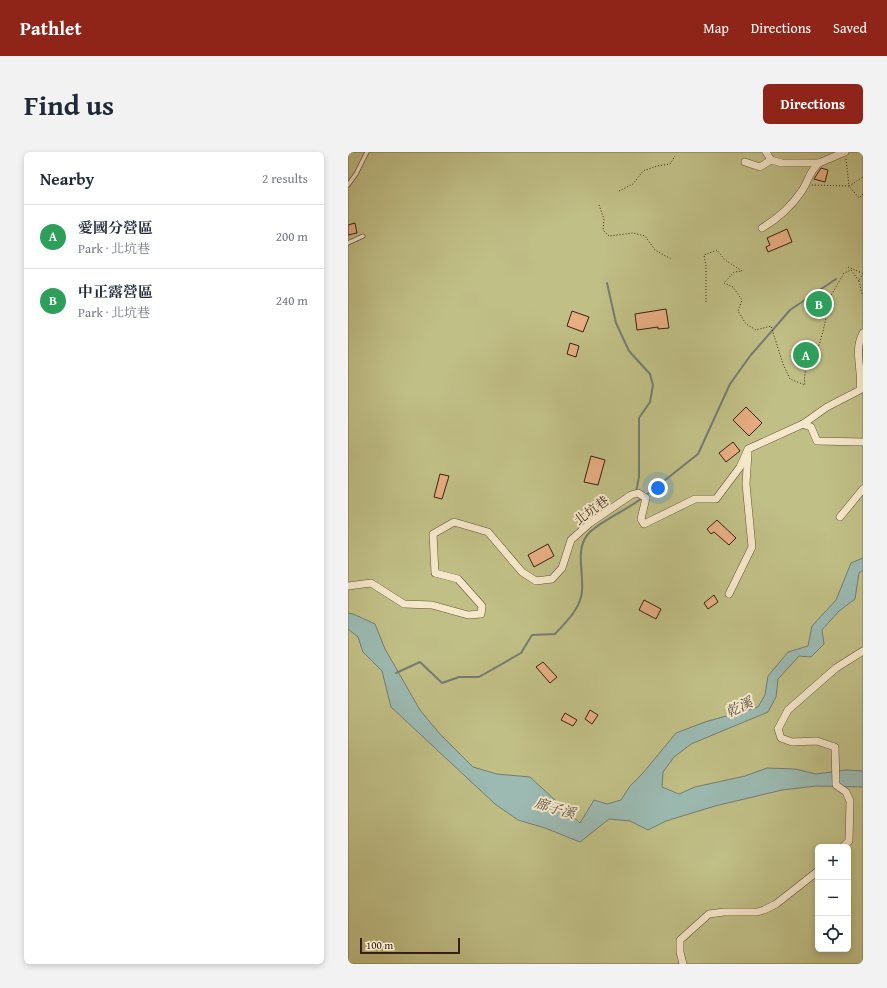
<!DOCTYPE html>
<meta charset="utf-8">
<style>
:root{--surface:#fff;--page:#f2f2f3;--text:#1f2937;--muted:#747a83;--line:#e0e1e3;--accent:#8f2418}
body{margin:0;font-family:"Gentium Book Plus","Noto Serif TC",serif;background:var(--page);color:var(--text)}
.controls{position:absolute;right:12px;bottom:12px;display:grid;overflow:hidden;border-radius:6px;box-shadow:0 2px 6px #0003}
.controls button{width:36px;height:36px;display:grid;place-items:center;padding:0;border:0;border-bottom:1px solid var(--line);background:var(--surface);color:var(--text);font:20px sans-serif}
.scale{position:absolute;left:12px;bottom:10px;width:100px;box-sizing:border-box;padding-left:4px;border:2px solid #391f12;border-top:0;font-size:11px;line-height:14px;white-space:nowrap;color:#391f12;-webkit-text-stroke:3px #f5e8ca;paint-order:stroke}
.you{position:absolute;left:310px;top:336px;width:14px;height:14px;margin:-10px;border:3px solid #fff;border-radius:50%;background:#1a73e8;box-shadow:0 0 0 6px #1a73e833}
.badge{display:grid;place-items:center;width:26px;height:26px;border-radius:50%;background:var(--accent);color:#fff;font-size:13px;font-weight:700}
.pin{position:absolute;translate:-50% -50%;border:2px solid #fff;box-shadow:0 1px 4px #0006}
.list{margin:0;padding:0;list-style:none}
h2{display:flex;justify-content:space-between;align-items:center;height:52px;margin:0;padding:0 16px;font-size:17px}
h2 small{font-size:13px;font-weight:400;color:var(--muted)}
.list li{display:grid;grid-template-columns:26px 1fr auto;gap:12px;align-items:center;box-sizing:border-box;height:64px;padding:0 16px;border-top:1px solid var(--line)}
.list b{display:block;font-size:15px;white-space:nowrap}
.list p{margin:0;font-size:13px;white-space:nowrap;color:var(--muted)}
.list em{font-size:13px;font-style:normal;color:var(--muted)}
.icon{flex:none;width:22px;height:22px;fill:none;stroke:currentColor;stroke-width:2;stroke-linecap:round;stroke-linejoin:round}
.map{position:relative;flex:none;width:515px;height:812px;overflow:hidden;border-radius:6px}
header{display:flex;align-items:center;gap:24px;box-sizing:border-box;height:56px;padding:0 20px;background:var(--accent);color:#fff}
header strong{font-size:19px}
nav{display:flex;gap:22px;margin-inline-start:auto;font-size:14px}
.intro{display:flex;align-items:center;justify-content:space-between;box-sizing:border-box;height:96px;padding:0 24px}
h1{margin:0;font-size:28px}
.button{padding:10px 18px;border-radius:6px;background:var(--accent);color:#fff;font-size:14px;font-weight:700}
main{display:flex;gap:24px;padding:0 24px}
aside{flex:1;background:var(--surface);border-radius:6px;box-shadow:0 2px 6px #0003}
.map>svg:first-child{display:block}
.green{fill:#c0bf86;stroke:#7c6f4c;fill-rule:evenodd}
.water{fill:#9cbab2;stroke:#747c72}
.lines{fill:none;stroke-linecap:round;stroke-linejoin:round}
.stream{stroke:#747c72;stroke-width:2}
.building{fill:#e7ad83;stroke:#391f12}
.lane-casing{stroke:#674e39;stroke-width:5}
.street-casing{stroke:#674e39;stroke-width:8}
.path{stroke:#391f12;stroke-width:1;stroke-dasharray:1 2;stroke-linecap:butt}
.lane{stroke:#f5e8ca;stroke-width:3.5}
.street{stroke:#f5e8ca;stroke-width:7}
.labels{text-anchor:middle;stroke-width:4;stroke-linejoin:round;paint-order:stroke}
.street-label{font-size:13px;fill:#391f12;stroke:#f5e8ca}
.water-label{font-size:14px;font-style:italic;fill:#574e42;stroke:#f5e8ca}
</style>
<header>
<strong>Pathlet</strong>
<nav><a>Map</a><a>Directions</a><a>Saved</a></nav>
</header>
<div class="intro"><h1>Find us</h1><a class="button">Directions</a></div>
<main>
<aside>
<h2>Nearby<small>2 results</small></h2>
<ul class="list">
<li><span class="badge" style="background:#2e9e5b">A</span><div><b>愛國分營區</b><p>Park · 北坑巷</p></div><em>200 m</em></li>
<li><span class="badge" style="background:#2e9e5b">B</span><div><b>中正露營區</b><p>Park · 北坑巷</p></div><em>240 m</em></li>
</ul>
</aside>
<div class="map">
<svg width="515" height="812" viewBox="0 0 515 812">
<rect width="100%" height="100%" fill="#f0dcae"/>
<filter id="stains"><feTurbulence type="fractalNoise" baseFrequency=".005" numOctaves="4"/><feColorMatrix values="0 0 0 0 .2 0 0 0 0 .09 0 0 0 0 .02 0 0 0 .5 -.17"/></filter>
<radialGradient id="worn" r=".72"><stop offset=".6" stop-color="#630" stop-opacity="0"/><stop offset="1" stop-color="#630" stop-opacity=".3"/></radialGradient>
<!-- green -->
<path class="green" d="M0,0H515V812H0ZM470,695H500V797H470Z"/>
<!-- water -->
<path class="water" d="M515,406V418L511,421L507,447L491,459L474,478L476,492L463,505L451,504L430,527L428,545L420,560L343,592L326,605L315,620L314,635L331,642L347,635L397,624L419,616L447,617L468,622L498,618L515,619V635L468,634L434,638L367,654L318,669L300,678L282,669L261,667L232,690L197,676L170,668L147,652L43,555L34,519L15,500L10,485L0,477V461L5,462L27,472L37,497L72,558L91,581L125,615L149,622L182,625L232,671L246,648L259,652L273,648L282,634L295,621L328,581L357,570L410,555L417,543L420,524L440,500L460,494L464,474L488,448L503,411Z"/>
<g class="lines">
<!-- stream -->
<g class="stream">
<path d="M259,131L268,171L281,199L302,222L305,233L302,250L291,266V325L288,340"/>
<path d="M297,344L350,302L382,232L402,204L442,158L488,127"/>
<path d="M48,521L72,510L94,531L111,525H131L173,501L184,483L207,482C218,470 233,456 234,439C236,420 226,395 242,380C256,367 279,358 294,346"/>
</g>
</g>
<!-- building -->
<g class="building">
<path d="M473,16L480,18L477,30L466,27Z"/>
<path d="M7,71L9,81L0,83V73Z"/>
<path d="M439,77L444,90L420,100L418,95L422,93L419,86Z"/>
<path d="M318,157L321,176L310,177V175L289,178L287,162Z"/>
<path d="M224,159L241,165L235,180L219,174Z"/>
<path d="M222,191L231,194L228,205L219,202Z"/>
<path d="M398,255L414,271L401,284L385,268Z"/>
<path d="M385,290L392,299L378,310L371,301Z"/>
<path d="M243,304L257,308L250,333L236,330Z"/>
<path d="M92,322L101,324L94,347L86,345Z"/>
<path d="M369,368L388,386L381,393L366,380L363,382L359,377Z"/>
<path d="M200,392L206,404L186,415L180,403Z"/>
<path d="M366,443L370,450L360,457L356,451Z"/>
<path d="M296,448L313,457L308,467L291,458Z"/>
<path d="M195,510L209,525L202,531L188,515Z"/>
<path d="M242,558L250,563L244,572L237,567Z"/>
<path d="M217,561L229,568L225,574L213,568Z"/>
</g>
<g class="lines">
<defs>
<g id="lane">
<path d="M0,33L8,22L19,0"/>
<path d="M0,91L15,84"/>
</g>
<g id="street">
<path d="M418,0L423,8L434,11H471L497,0"/>
<path d="M397,10L412,15L423,8"/>
<path d="M414,76C429,67 443,55 453,40C460,31 461,19 471,11"/>
<path d="M455,272L463,275L469,289L515,290"/>
<path d="M492,365L515,337"/>
<path d="M0,434L23,431L56,452L84,453L120,463L133,462L134,454L110,427L87,421L85,382L106,370L140,380L174,420L188,429L204,427L214,416L223,388L242,371L283,343L290,341L298,346L293,367L296,372L347,347H368L392,315L400,297L455,272L479,255L512,238C515,219 505,199 515,181"/>
<path d="M381,442L404,395L398,332L400,301"/>
<path d="M495,695L501,689L502,649L498,640L488,633L487,595L469,589L444,590L433,586L430,577L440,558L488,516L515,499"/>
<path d="M335,812L332,800V788L361,762L376,760H409L416,758L428,752L470,719"/>
</g>
</defs>
<!-- lane casing -->
<use href="#lane" class="lane-casing"/>
<!-- street casing -->
<use href="#street" class="street-casing"/>
<!-- path -->
<g class="path">
<path d="M498,7L501,34"/>
<path d="M464,33L501,34L511,46L515,42"/>
<path d="M501,34L515,25"/>
<path d="M271,39L285,32L295,19L309,14L322,12L327,4"/>
<path d="M251,53L256,67L255,78L261,84L285,81L297,84L307,98L323,107"/>
<path d="M500,115L514,121"/>
<path d="M511,129L514,142"/>
<path d="M465,149L481,147L496,121L503,118L511,129L515,121"/>
<path d="M358,150V114L356,103L369,98L377,108L394,119L386,120L376,131L385,135L394,148L390,159L398,172L408,178L423,174L435,212L442,227L457,233C454,216 465,208 471,193C476,177 479,163 481,147"/>
</g>
<!-- lane -->
<use href="#lane" class="lane"/>
<!-- street -->
<use href="#street" class="street"/>
</g>
<g class="labels">
<!-- street labels -->
<g class="street-label">
<text transform="translate(243 358) rotate(-36)" y="5">北坑巷</text>
</g>
<!-- water labels -->
<g class="water-label">
<text transform="translate(391 555) rotate(-25)" y="5">乾溪</text>
<text transform="translate(207 656) rotate(16)" y="5">廍子溪</text>
</g>
</g>
<rect width="100%" height="100%" filter="url(#stains)"/>
<rect width="100%" height="100%" fill="url(#worn)"/>
</svg>
<div class="controls">
<button>+</button>
<button>−</button>
<button><svg class="icon" aria-label="locate" viewBox="0 0 24 24"><circle cx="12" cy="12" r="6"/><path d="M12 2v4M12 18v4M2 12h4M18 12h4"/></svg></button>
</div>
<div class="scale">100 m</div>
<div class="you"></div>
<div class="pin badge" style="left:458px;top:203px;background:#2e9e5b">A</div>
<div class="pin badge" style="left:471px;top:152px;background:#2e9e5b">B</div>
</div>
</main>
